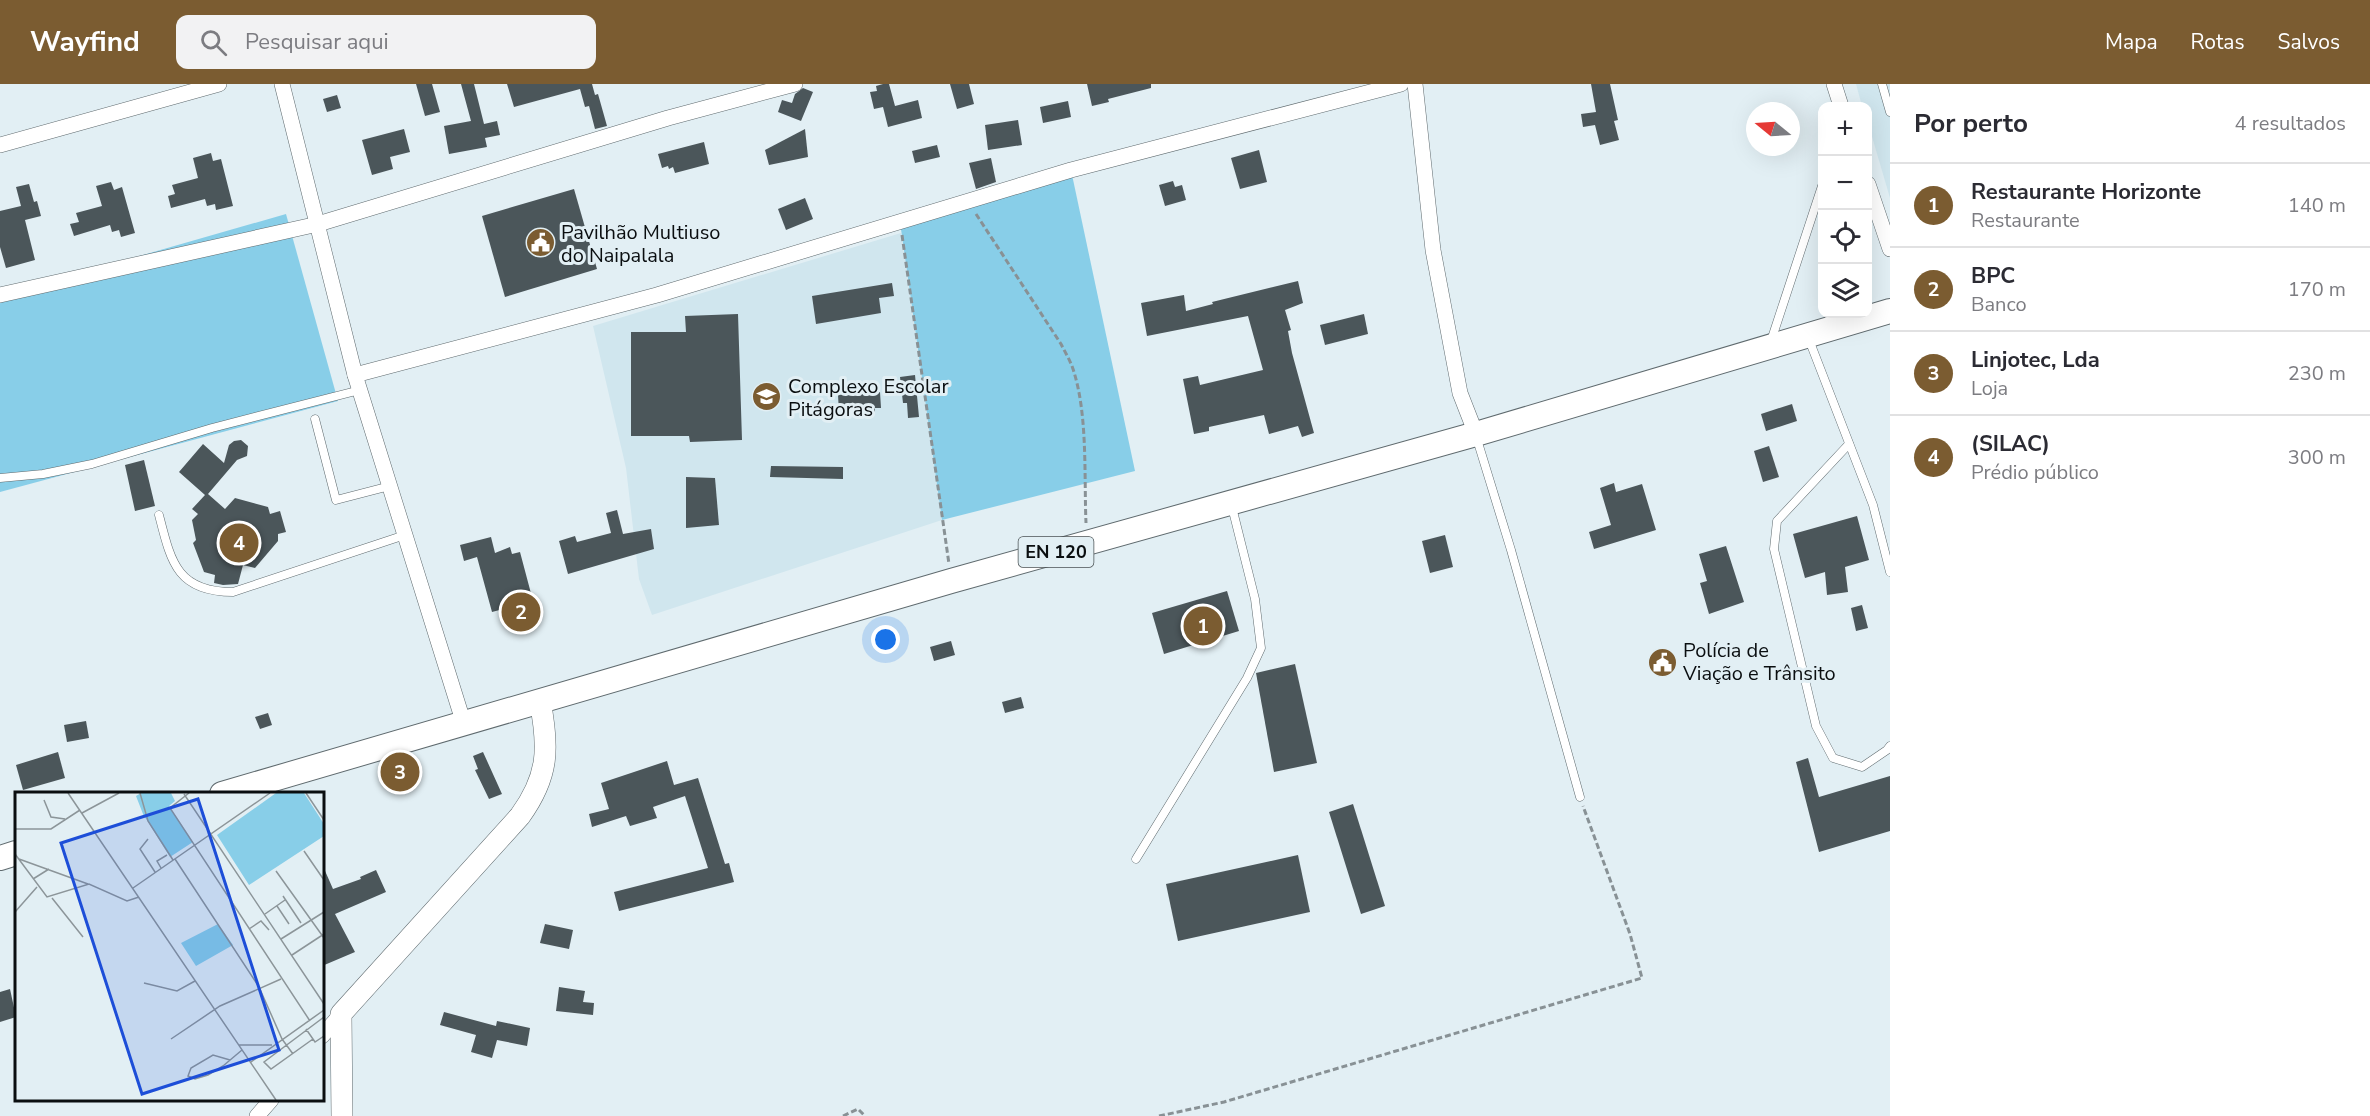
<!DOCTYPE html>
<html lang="pt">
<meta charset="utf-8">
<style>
:root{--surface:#fff;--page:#f2f2f3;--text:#2b2b33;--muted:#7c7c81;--line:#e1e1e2;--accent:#7b5c31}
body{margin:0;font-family:"Nunito Sans",sans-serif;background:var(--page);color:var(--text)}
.controls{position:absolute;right:18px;top:18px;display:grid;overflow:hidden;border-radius:12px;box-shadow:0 6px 24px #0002}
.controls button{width:54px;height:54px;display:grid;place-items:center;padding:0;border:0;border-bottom:2px solid var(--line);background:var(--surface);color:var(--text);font:30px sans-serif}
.compass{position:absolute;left:1746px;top:18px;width:54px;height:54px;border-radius:50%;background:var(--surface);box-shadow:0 6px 24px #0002;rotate:288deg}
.you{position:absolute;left:886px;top:556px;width:21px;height:21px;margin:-15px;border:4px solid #fff;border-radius:50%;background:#1a73e8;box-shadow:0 0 0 9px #1a73e833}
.badge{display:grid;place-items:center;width:39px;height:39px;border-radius:50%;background:var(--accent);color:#fff;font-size:20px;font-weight:700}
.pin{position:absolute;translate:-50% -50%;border:3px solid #fff;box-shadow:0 2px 6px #0006}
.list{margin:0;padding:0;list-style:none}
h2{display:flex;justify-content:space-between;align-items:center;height:78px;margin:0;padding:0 24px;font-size:26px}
h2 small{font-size:20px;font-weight:400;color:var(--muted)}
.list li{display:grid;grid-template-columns:39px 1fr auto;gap:18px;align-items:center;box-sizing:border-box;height:84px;padding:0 24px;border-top:2px solid var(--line)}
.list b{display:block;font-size:22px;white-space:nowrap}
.list p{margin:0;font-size:20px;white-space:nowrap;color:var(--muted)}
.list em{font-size:20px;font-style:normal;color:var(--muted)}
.icon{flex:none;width:33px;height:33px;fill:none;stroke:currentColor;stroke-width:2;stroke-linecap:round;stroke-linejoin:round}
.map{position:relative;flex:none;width:1890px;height:1032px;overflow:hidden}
header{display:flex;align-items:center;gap:36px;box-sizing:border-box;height:84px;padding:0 30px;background:var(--accent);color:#fff}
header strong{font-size:28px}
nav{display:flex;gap:33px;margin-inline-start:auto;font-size:21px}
.search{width:420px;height:54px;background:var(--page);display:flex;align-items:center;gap:15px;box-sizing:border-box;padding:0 21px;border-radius:12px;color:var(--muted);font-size:22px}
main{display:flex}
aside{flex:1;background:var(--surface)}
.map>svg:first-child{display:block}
.built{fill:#d0e6ee}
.green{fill:#88cee8}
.building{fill:#4b565a}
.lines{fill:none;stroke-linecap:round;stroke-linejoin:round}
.lane-casing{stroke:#5f6a6e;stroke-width:9}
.street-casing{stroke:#5f6a6e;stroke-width:16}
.secondary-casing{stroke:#5f6a6e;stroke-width:22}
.primary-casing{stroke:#5f6a6e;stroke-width:26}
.path{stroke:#889195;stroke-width:3;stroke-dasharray:6 3;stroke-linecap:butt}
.lane{stroke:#fff;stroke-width:8}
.street{stroke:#fff;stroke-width:15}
.secondary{stroke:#fff;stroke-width:21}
.primary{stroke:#fff;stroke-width:24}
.labels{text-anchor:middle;stroke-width:6;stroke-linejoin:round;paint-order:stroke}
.shield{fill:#e2eff4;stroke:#4b5254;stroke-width:1.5}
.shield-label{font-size:18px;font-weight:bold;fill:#0a0e10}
.poi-label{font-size:20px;fill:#0a0e10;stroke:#e2eff4;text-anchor:start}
.inset-road{fill:none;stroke:#8c9599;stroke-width:1.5}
.view{fill:#1d4ed8;fill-opacity:0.15;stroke:#1d4ed8;stroke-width:3}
.inset-edge{fill:none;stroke:#0a0e10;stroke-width:3}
</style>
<header>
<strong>Wayfind</strong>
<div class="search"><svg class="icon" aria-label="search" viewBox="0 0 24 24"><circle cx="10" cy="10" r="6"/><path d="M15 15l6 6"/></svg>Pesquisar aqui</div>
<nav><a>Mapa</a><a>Rotas</a><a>Salvos</a></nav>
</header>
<main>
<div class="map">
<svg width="1890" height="1032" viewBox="0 0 1890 1032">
<rect width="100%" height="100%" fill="#e2eff4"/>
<!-- built -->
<g class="built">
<path d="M1856,0H1890V114L1868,39V22H1862Z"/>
<path d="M901,149L942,436L652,531L639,495L626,384L593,242Z"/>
</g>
<!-- green -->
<g class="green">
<path d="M1071,86L1135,387L942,436L900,138Z"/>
<path d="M286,130L338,317L0,408V212Z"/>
</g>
<!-- building -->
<g class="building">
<path d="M416,0H432L440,28L425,32Z"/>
<path d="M461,0H474L484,40L497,37L500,51L485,54L487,63L449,70L444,42L471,37Z"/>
<path d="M507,0H592L595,11L598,10L607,42L595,45L589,22L585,23L580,5L514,23Z"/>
<path d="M883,0H889L895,22L918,16L922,34L888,43L883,23L874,25L870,8L877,7L876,2Z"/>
<path d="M950,0H969L974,20L957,25Z"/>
<path d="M1087,0H1151V4L1108,15L1109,18L1092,22Z"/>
<path d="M1591,0H1610L1618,36L1614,37L1619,56L1600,61L1595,41L1583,43L1581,30L1596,28Z"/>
<path d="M803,4L813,8L801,37L778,28L782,16L792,19L795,10Z"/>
<path d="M337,11L341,24L327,28L323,15Z"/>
<path d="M1068,17L1071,33L1043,39L1040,23Z"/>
<path d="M1018,36L1022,61L988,66L985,41Z"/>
<path d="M404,45L410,68L390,73L393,85L372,91L362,56Z"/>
<path d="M805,45L808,73L769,81L765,66Z"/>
<path d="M704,58L709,80L675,89L673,83L669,85L668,82L662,84L658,70Z"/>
<path d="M937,61L940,73L915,79L912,67Z"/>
<path d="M1259,66L1267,98L1240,105L1231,74Z"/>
<path d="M211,69L213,77L221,75L233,122L216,126L215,120L207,122L205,115L171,124L168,112L175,110L172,101L198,94L193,74Z"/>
<path d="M991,74L996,98L976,105L969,79Z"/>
<path d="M1173,97L1175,103L1182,101L1186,116L1165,122L1159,101Z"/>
<path d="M111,98L114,106L122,103L135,149L121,153L119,146L112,148L110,141L74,152L70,140L79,138L76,129L102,122L96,102Z"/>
<path d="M29,100L34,118L37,117L41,132L25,136L35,176L6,184L0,163V127L21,122L16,103Z"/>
<path d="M574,105L597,185L505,213L482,132Z"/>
<path d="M805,114L813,135L786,146L778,125Z"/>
<path d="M1298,197L1303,219L1285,226L1291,246L1288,247L1292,269L1314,349L1302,353L1298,342L1269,350L1264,331L1209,343V347L1194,350L1183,295L1198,292L1200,301L1263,286L1248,232L1147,252L1141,219L1184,211L1186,227L1213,220L1212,218Z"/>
<path d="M892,199L894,212L879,214L881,229L816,240L812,212Z"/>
<path d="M738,230L742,356L690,358L689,352H631V248H686L685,232Z"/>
<path d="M1364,230L1368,250L1325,261L1320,241Z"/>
<path d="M915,291L919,333L908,334L907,319H903L900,293Z"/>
<path d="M880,308L881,324H875V328L854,330L853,326L839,328L838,311Z"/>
<path d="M1792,320L1797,337L1766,347L1761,330Z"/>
<path d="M241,356L248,362L247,372L237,376L208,410L225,425L235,414L268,423L270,430L280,427L286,448L278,450V457L255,484L243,481L238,500L223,501L214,499L215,491L204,488L193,459L196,456L192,436L198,430L192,425L205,411L179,388L203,360L224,379L229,361L234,357Z"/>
<path d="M1769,362L1779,393L1763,398L1754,367Z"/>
<path d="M144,376L155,422L135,427L125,381Z"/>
<path d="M771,382L843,383V395L770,393Z"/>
<path d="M686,393L715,394L719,441L686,444Z"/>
<path d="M1614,399L1616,408L1642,400L1656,446L1594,465L1589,448L1611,441L1600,404Z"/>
<path d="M617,426L623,450L651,445L654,465L568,490L559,457L575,452L577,458L611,449L606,429Z"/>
<path d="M1857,432L1869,476L1845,483L1848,508L1827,511L1825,488L1805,494L1793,450Z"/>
<path d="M1445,451L1453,483L1430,489L1422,457Z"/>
<path d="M491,453L495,469L510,463L512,470L520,468L533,517L492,528L477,473L464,477L460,461Z"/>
<path d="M1726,462L1744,518L1709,530L1700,499L1707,497L1699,470Z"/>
<path d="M1227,507L1239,547L1164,570L1152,529Z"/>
<path d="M1862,521L1868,544L1856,547L1851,524Z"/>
<path d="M951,557L955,571L934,577L930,563Z"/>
<path d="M1295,580L1317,679L1274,688L1256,589Z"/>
<path d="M1021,613L1024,624L1005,629L1002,618Z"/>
<path d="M268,629L272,641L260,645L255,633Z"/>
<path d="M86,637L89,654L67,658L64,641Z"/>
<path d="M58,668L65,694L23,706L16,681Z"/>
<path d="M483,668L502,710L489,715L475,686L478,685L473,672Z"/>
<path d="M1808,674L1819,713L1890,692V747L1819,768L1796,678Z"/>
<path d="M667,677L674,701L698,694L725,780L729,779L734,798L619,827L614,808L708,784L685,712L653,723L657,734L630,742L626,732L592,743L589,730L609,725L601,699Z"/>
<path d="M1353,720L1385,822L1361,830L1329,728Z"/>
<path d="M1298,771L1310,828L1178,857L1166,800Z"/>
<path d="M322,780L333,805L361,795L360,793L376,786L386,808L335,830L355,868L322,882Z"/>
<path d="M545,840L573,846L569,865L540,859Z"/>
<path d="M559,903L585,907L583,918L594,919L593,931L556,927Z"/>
<path d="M10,905L16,933L0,938V908Z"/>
<path d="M444,928L496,942L497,937L530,944L527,962L497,956L492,974L471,968L476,951L440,941Z"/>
</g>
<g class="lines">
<defs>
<g id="lane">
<path d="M1882,0L1890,28"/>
<path d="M1808,253L1873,421L1890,488"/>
<path d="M1771,257L1822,102"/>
<path d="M315,335L336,416L390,402"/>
<path d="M1476,352L1511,466L1580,713"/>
<path d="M1849,360L1777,437L1774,465L1816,642L1833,674L1862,683L1887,666L1890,662"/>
<path d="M0,394L43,390L92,380L212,344L360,306"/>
<path d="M159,431C171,478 177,508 233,508L405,451"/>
<path d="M1136,775L1247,594L1261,564L1255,515L1232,423"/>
</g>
<g id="street">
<path d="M282,0L355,291L464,640"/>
<path d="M1415,0L1433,166L1460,309L1476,350"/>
<path d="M1834,0L1841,22"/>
<path d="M0,61L219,0"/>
<path d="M1868,100L1890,165"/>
<path d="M0,211L318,140L668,34L795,0"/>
<path d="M355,291L657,211L1071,86L1401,0"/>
<path d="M322,952L341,930"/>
<path d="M257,1032L271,1016"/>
</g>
<path id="secondary" d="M342,1032L341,930L520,732C549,692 549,664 540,617"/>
<g id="primary">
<path d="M222,710L951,497L1476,350L1890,227"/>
<path d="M0,774L16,769"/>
</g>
</defs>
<!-- lane casing -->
<use href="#lane" class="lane-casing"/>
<!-- street casing -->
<use href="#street" class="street-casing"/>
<!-- secondary casing -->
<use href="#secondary" class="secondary-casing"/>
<!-- primary casing -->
<use href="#primary" class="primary-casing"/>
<!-- path -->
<g class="path">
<path d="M976,130L1061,260C1065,268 1070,276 1073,285C1088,330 1084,392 1086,439"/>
<path d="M902,151L949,480"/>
<path d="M843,1032L858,1025L865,1032"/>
<path d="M1159,1032L1224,1018L1642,894L1630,850L1583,722"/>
</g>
<!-- lane -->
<use href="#lane" class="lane"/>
<!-- street -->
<use href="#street" class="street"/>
<!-- secondary -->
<use href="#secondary" class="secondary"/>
<!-- primary -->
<use href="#primary" class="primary"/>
</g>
<!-- icons -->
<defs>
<symbol id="civic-disc" viewBox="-11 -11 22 22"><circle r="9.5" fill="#7b5c31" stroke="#e2eff4"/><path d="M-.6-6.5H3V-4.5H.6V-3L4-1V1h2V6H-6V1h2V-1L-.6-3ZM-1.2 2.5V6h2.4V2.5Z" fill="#fff"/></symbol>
<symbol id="school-disc" viewBox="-11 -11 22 22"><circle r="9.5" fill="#7b5c31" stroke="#e2eff4"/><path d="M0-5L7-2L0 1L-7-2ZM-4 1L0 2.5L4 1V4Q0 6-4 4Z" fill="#fff"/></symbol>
</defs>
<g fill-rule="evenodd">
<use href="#civic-disc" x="524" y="142" width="33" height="33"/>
<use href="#school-disc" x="750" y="296" width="33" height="33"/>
<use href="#civic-disc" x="1646" y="562" width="33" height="33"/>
</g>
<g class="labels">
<!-- shield labels -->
<rect class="shield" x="1018.5" y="453" width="75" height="30" rx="4.5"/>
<g class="shield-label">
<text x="1056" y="474">EN 120</text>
</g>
<!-- poi labels -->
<g class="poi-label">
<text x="561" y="155">Pavilhão Multiuso<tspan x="561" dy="23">do Naipalala</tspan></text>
<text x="788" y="309">Complexo Escolar<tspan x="788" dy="23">Pitágoras</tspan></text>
<text x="1683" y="573">Polícia de<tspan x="1683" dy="23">Viação e Trânsito</tspan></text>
</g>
</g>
<!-- overview -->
<g transform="translate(15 708)">
<rect width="309" height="309" fill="#e2eff4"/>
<path d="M126,1H156L160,9L154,14L178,50L155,65L128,22L121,4ZM261,1H289L309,32V44L234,93L202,43ZM203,132L218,153L181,174L166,151Z" fill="#88cee8"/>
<path class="inset-road" d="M53,1L261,308M125,1L133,29L158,68M174,1L155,16L295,229M291,1L309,28M169,2L309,212M29,8L36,25L50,27M67,21L104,1M0,37H36L65,18M133,47L125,57L140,80M289,59L309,88M0,62L32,105L74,92L112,109L124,105M4,67L73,92M160,67L244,195L267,247M146,76L142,69L152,63M261,79L309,146M18,87L34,77M118,96L255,1M268,104L286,131M37,106L68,145M262,114L274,132M0,120L22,95M250,122L270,108M234,137L246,129L254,138M266,147L309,120M277,163L309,142M129,191L162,199L180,189M291,237L300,250L309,244M156,247L205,214L266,187M267,247L278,262M298,247L256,277L249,270L309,225M224,253H257M215,268L198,263L176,276L173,284L180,287L193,283L208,274L227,258M236,270L309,218"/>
<path class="view" d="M183,7L264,258L127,302L46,51Z"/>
<rect width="309" height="309" class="inset-edge"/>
</g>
</svg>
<div class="controls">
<button>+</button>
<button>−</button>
<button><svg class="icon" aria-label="locate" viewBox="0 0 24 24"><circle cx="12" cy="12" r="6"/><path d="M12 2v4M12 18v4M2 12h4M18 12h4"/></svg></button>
<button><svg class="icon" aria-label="layers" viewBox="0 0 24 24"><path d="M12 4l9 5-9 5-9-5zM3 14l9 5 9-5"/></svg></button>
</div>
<svg class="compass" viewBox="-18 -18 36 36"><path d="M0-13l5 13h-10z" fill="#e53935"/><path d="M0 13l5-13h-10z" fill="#7c7c81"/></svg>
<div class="you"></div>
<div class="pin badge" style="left:1203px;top:542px">1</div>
<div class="pin badge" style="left:521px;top:528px">2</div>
<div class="pin badge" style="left:400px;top:688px">3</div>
<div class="pin badge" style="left:239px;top:459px">4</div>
</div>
<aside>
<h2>Por perto<small>4 resultados</small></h2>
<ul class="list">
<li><span class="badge">1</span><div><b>Restaurante Horizonte</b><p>Restaurante</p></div><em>140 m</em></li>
<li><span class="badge">2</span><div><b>BPC</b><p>Banco</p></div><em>170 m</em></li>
<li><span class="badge">3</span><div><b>Linjotec, Lda</b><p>Loja</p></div><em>230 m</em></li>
<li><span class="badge">4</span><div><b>(SILAC)</b><p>Prédio público</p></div><em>300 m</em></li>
</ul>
</aside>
</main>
